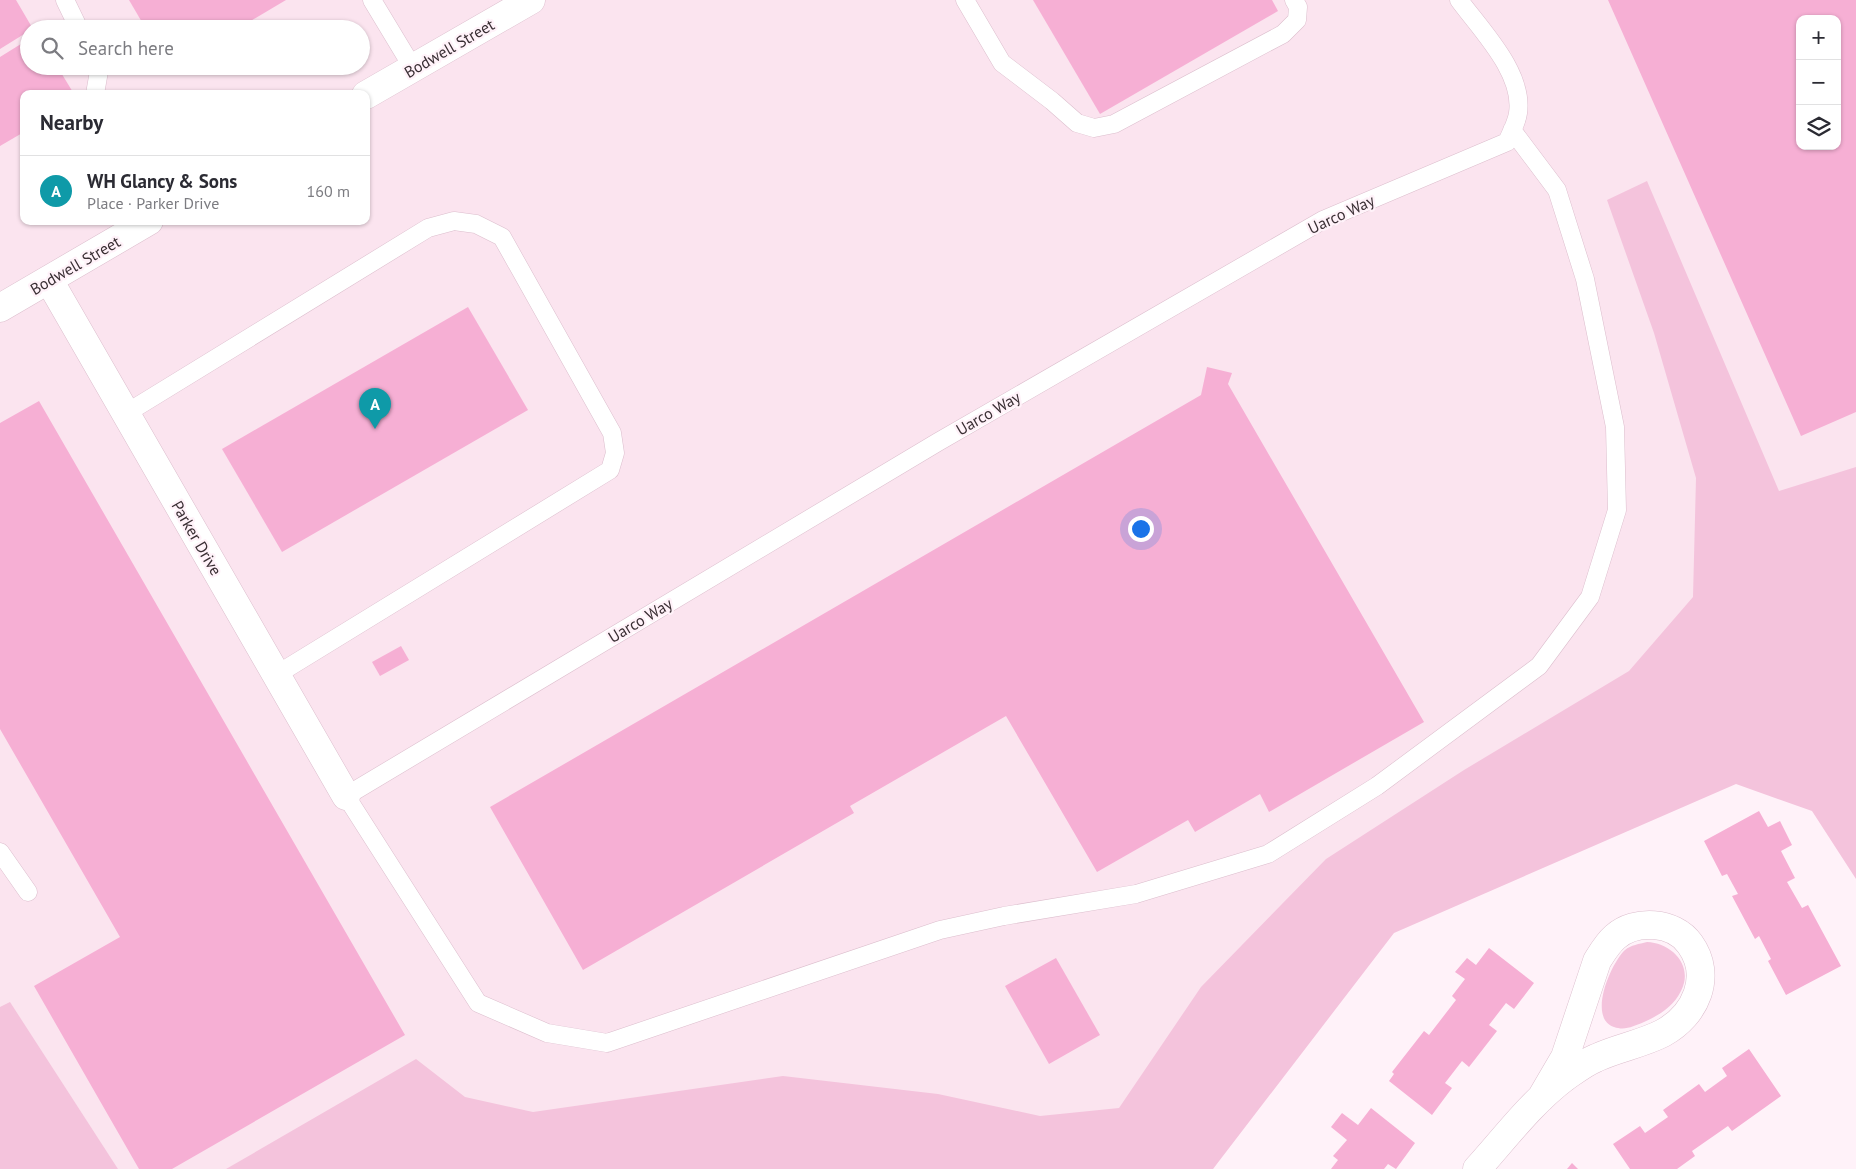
<!DOCTYPE html>
<meta charset="utf-8">
<style>
:root{--surface:#fff;--page:#f2f2f3;--text:#2b2b33;--muted:#7c7c81;--line:#e1e1e2;--accent:#b45309}
body{margin:0;font-family:"PT Sans",sans-serif;background:var(--page);color:var(--text)}
.controls{position:absolute;right:15px;top:15px;display:grid;overflow:hidden;border-radius:10px;box-shadow:0 1px 4px #0004}
.controls button{width:45px;height:45px;display:grid;place-items:center;padding:0;border:0;border-bottom:1px solid var(--line);background:var(--surface);color:var(--text);font:25px sans-serif}
.you{position:absolute;left:1140px;top:528px;width:18px;height:18px;margin:-12px;border:4px solid #fff;border-radius:50%;background:#1a73e8;box-shadow:0 0 0 8px #1a73e833}
.badge{display:grid;place-items:center;width:32px;height:32px;border-radius:50%;background:var(--accent);color:#fff;font-size:16px;font-weight:700}
.pin{position:absolute;translate:-50% -41px;filter:drop-shadow(0 1px 2px #0008)}
.pin::after{content:'';position:absolute;top:26px;width:18px;height:15px;background:inherit;clip-path:polygon(0 0,100% 0,50% 100%)}
.list{margin:0;padding:0;list-style:none}
h2{display:flex;justify-content:space-between;align-items:center;height:65px;margin:0;padding:0 20px;font-size:21px}
h2 small{font-size:16px;font-weight:400;color:var(--muted)}
.list li{display:grid;grid-template-columns:32px 1fr auto;gap:15px;align-items:center;box-sizing:border-box;height:70px;padding:0 20px;border-top:1px solid var(--line)}
.list b{display:block;font-size:19px;white-space:nowrap}
.list p{margin:0;font-size:16px;white-space:nowrap;color:var(--muted)}
.list em{font-size:16px;font-style:normal;color:var(--muted)}
.icon{flex:none;width:28px;height:28px;fill:none;stroke:currentColor;stroke-width:2;stroke-linecap:round;stroke-linejoin:round}
.map{position:relative;flex:none;width:1856px;height:1169px;overflow:hidden}
.search{position:absolute;background:var(--surface);box-shadow:0 1px 4px #0004;left:20px;top:20px;width:350px;height:55px;display:flex;align-items:center;gap:12px;box-sizing:border-box;padding:0 18px;border-radius:28px;color:var(--muted);font-size:19px}
.panel{position:absolute;background:var(--surface);box-shadow:0 1px 4px #0004;left:20px;top:90px;width:350px;height:135px;border-radius:10px}
.map>svg:first-child{display:block}
.built{fill:#fbe4ef;fill-rule:evenodd}
.green{fill:#f4c3dc}
.building{fill:#f6afd4;fill-rule:evenodd}
.lines{fill:none;stroke-linecap:round;stroke-linejoin:round}
.service-casing{stroke:#dcbecd;stroke-width:19}
.minor-casing{stroke:#dcbecd;stroke-width:29}
.tertiary-casing{stroke:#dcbecd;stroke-width:29}
.service{stroke:#fff;stroke-width:18}
.minor{stroke:#fff;stroke-width:28}
.tertiary{stroke:#fff;stroke-width:28}
.labels{text-anchor:middle;stroke-width:4.5;stroke-linejoin:round;paint-order:stroke}
.street-label{font-size:16px;fill:#392e33;stroke:#fff2f9}
</style>
<div class="map">
<svg width="1856" height="1169" viewBox="0 0 1856 1169">
<rect width="100%" height="100%" fill="#fff2f9"/>
<!-- built -->
<path class="built" d="M0,0H1856V598L1384,918L1213,1169H0ZM1800,19H1837V146H1800ZM29,29H361V66H29ZM24,94H366V221H24Z"/>
<!-- green -->
<g class="green">
<path d="M1647,181L1779,491L1856,467V879L1812,811L1736,784L1394,933L1213,1169H226L416,1059L465,1097L533,1112L783,1076L938,1094L1040,1116L1119,1108L1201,987L1326,859L1464,770L1629,671L1693,597L1696,478L1654,333L1607,200Z"/>
<path d="M1647,942C1672,943 1694,966 1681,991C1674,1006 1658,1016 1644,1022C1634,1026 1625,1031 1614,1027C1587,1018 1611,963 1625,950C1631,945 1639,944 1647,942Z"/>
<path d="M10,1002L118,1169H0V1007Z"/>
</g>
<!-- building -->
<g class="building">
<path d="M0,0H16L33,29H29V31L0,49Z"/>
<path d="M129,0H286L237,29H146Z"/>
<path d="M1033,0H1272L1278,11L1100,114Z"/>
<path d="M1608,0H1856V412L1801,436ZM1800,19H1837V146H1800Z"/>
<path d="M29,39V66H57L74,94H24V132L0,146V57Z"/>
<path d="M468,307L528,410L282,552L222,449Z"/>
<path d="M1207,367L1232,373L1228,384L1424,722L1269,812L1260,794L1195,832L1188,820L1097,872L1006,716L850,806L854,813L583,970L490,807L1201,395Z"/>
<path d="M39,401L405,1035L172,1169H139L34,986L120,937L0,729V423Z"/>
<path d="M401,646L409,660L380,676L372,662Z"/>
<path d="M1759,811L1768,827L1780,821L1792,845L1781,851L1795,878L1787,882L1802,908L1808,905L1841,966L1786,995L1768,961L1771,959L1759,936L1755,939L1732,896L1738,894L1727,874L1722,876L1704,841Z"/>
<path d="M1489,948L1534,983L1514,1009L1506,1003L1489,1025L1497,1031L1469,1067L1462,1061L1445,1083L1452,1088L1432,1115L1389,1081L1394,1074L1392,1072L1424,1031L1429,1035L1456,1000L1452,996L1465,979L1455,972L1467,958L1476,965Z"/>
<path d="M1056,958L1100,1035L1049,1064L1005,986Z"/>
<path d="M1749,1049L1781,1096L1732,1131L1728,1126L1692,1151L1695,1156L1677,1169H1630L1613,1144L1640,1126L1645,1133L1668,1117L1663,1110L1699,1084L1705,1092L1727,1076L1722,1068Z"/>
<path d="M1371,1108L1415,1143L1396,1169L1388,1164L1384,1169H1331L1338,1160L1333,1156L1347,1140L1331,1127L1342,1113L1358,1125Z"/>
<path d="M1572,1163L1578,1169H1567Z"/>
</g>
<g class="lines">
<defs>
<g id="service">
<path d="M65,0L79,29"/>
<path d="M372,0L413,68"/>
<path d="M965,0L1002,63L1052,101L1077,123L1094,128L1114,124L1283,34L1297,20L1298,7L1294,0"/>
<path d="M1459,0C1481,30 1524,73 1518,113C1517,122 1511,133 1507,142L1323,220L938,442L346,796L478,1003L547,1033L607,1043L940,930L1004,916L1136,894L1268,854L1377,786L1539,666L1590,597L1617,510L1615,427L1585,279L1557,190L1512,130"/>
<path d="M95,94L99,71L97,66"/>
<path d="M125,414L428,228L454,221L476,224L502,237L612,433L615,453L610,470L276,675"/>
<path d="M0,852L28,892"/>
</g>
<g id="minor">
<path d="M49,280L346,796"/>
<path d="M1477,1169C1505,1138 1531,1103 1564,1078C1574,1071 1584,1063 1596,1058C1617,1048 1642,1044 1663,1033C1696,1015 1713,976 1690,944C1674,921 1635,919 1615,937C1607,944 1602,953 1597,961L1565,1057L1541,1098"/>
</g>
<g id="tertiary">
<path d="M366,95L531,0"/>
<path d="M0,308L149,221"/>
</g>
</defs>
<!-- service casing -->
<use href="#service" class="service-casing"/>
<!-- minor casing -->
<use href="#minor" class="minor-casing"/>
<!-- tertiary casing -->
<use href="#tertiary" class="tertiary-casing"/>
<!-- service -->
<use href="#service" class="service"/>
<!-- minor -->
<use href="#minor" class="minor"/>
<!-- tertiary -->
<use href="#tertiary" class="tertiary"/>
</g>
<g class="labels">
<!-- street labels -->
<g class="street-label">
<text transform="translate(449 48) rotate(-30)" y="6">Bodwell Street</text>
<text transform="translate(1341 214) rotate(-25)" y="6">Uarco Way</text>
<text transform="translate(75 265) rotate(-30)" y="6">Bodwell Street</text>
<text transform="translate(988 413) rotate(-30)" y="6">Uarco Way</text>
<text transform="translate(197 538) rotate(60)" y="6">Parker Drive</text>
<text transform="translate(640 620) rotate(-31)" y="6">Uarco Way</text>
</g>
</g>
</svg>
<div class="controls">
<button>+</button>
<button>−</button>
<button><svg class="icon" aria-label="layers" viewBox="0 0 24 24"><path d="M12 4l9 5-9 5-9-5zM3 14l9 5 9-5"/></svg></button>
</div>
<div class="you"></div>
<div class="pin badge" style="left:375px;top:429px;background:#0f9aa8">A</div>
<div class="search"><svg class="icon" aria-label="search" viewBox="0 0 24 24"><circle cx="10" cy="10" r="6"/><path d="M15 15l6 6"/></svg>Search here</div>
<section class="panel">
<h2>Nearby<small></small></h2>
<ul class="list">
<li><span class="badge" style="background:#0f9aa8">A</span><div><b>WH Glancy &amp; Sons</b><p>Place · Parker Drive</p></div><em>160 m</em></li>
</ul>
</section>
</div>
